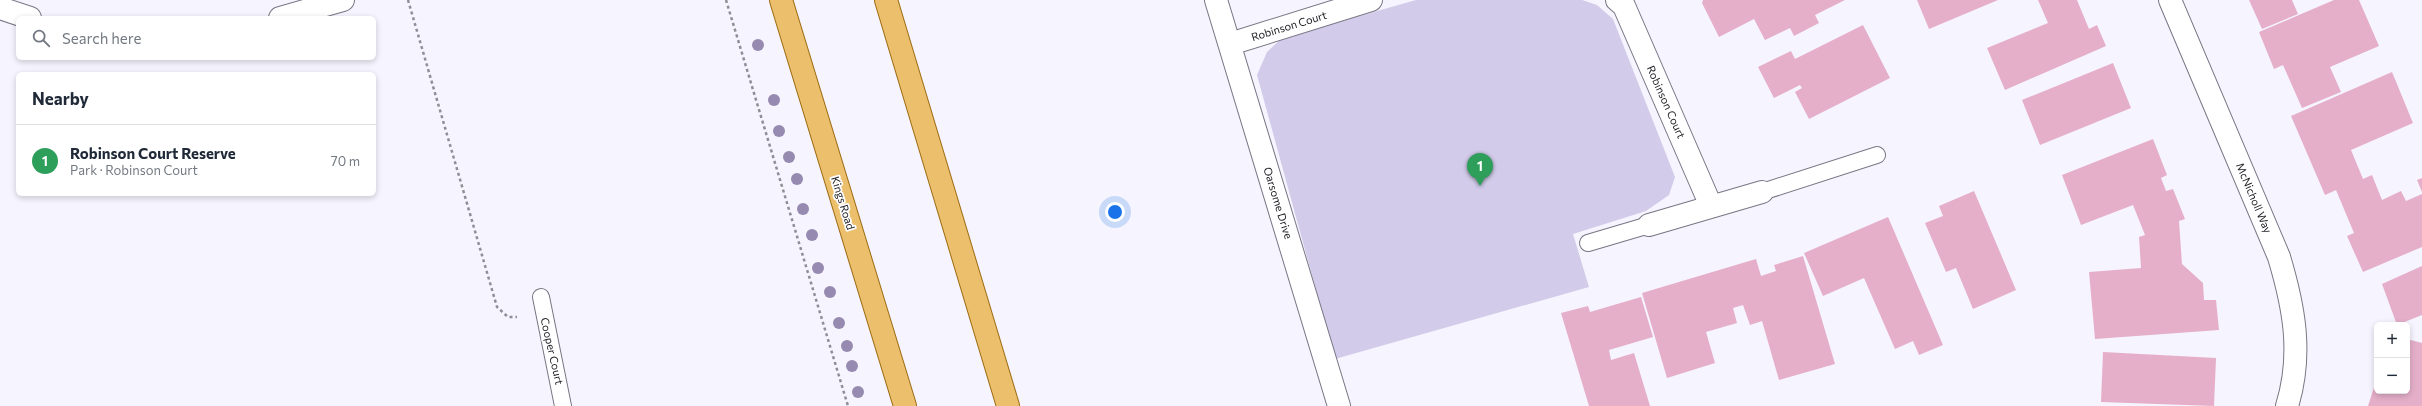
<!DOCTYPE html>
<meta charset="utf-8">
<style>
:root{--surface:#fff;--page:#f2f2f3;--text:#1f2937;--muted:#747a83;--line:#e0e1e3;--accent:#1a73e8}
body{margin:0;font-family:Commissioner,sans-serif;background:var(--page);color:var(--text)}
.controls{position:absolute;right:12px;bottom:12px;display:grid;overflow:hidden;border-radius:6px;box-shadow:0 2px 6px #0003}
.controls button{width:36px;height:36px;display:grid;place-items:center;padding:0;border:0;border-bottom:1px solid var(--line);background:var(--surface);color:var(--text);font:20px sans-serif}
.you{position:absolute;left:1115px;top:212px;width:14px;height:14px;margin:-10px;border:3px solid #fff;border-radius:50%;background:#1a73e8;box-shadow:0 0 0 6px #1a73e833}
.badge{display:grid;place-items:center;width:26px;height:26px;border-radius:50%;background:var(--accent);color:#fff;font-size:13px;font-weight:700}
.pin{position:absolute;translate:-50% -33px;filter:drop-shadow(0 1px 2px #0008)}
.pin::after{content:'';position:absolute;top:21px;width:14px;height:12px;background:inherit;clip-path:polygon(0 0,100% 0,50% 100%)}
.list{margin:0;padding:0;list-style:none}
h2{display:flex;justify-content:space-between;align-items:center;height:52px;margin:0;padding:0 16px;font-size:17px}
h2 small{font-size:13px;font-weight:400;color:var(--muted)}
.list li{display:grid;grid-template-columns:26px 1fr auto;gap:12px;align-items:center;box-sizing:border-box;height:72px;padding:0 16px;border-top:1px solid var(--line)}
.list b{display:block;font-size:15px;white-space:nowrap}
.list p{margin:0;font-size:13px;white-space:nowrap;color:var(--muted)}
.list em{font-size:13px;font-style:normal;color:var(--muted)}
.icon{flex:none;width:22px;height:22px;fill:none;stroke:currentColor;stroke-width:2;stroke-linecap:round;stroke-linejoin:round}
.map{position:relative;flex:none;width:2422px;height:406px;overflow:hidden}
.search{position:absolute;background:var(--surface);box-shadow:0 2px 6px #0003;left:16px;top:16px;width:360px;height:44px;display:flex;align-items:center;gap:10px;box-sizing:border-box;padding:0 14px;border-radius:6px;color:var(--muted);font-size:15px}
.panel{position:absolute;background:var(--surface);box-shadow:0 2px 6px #0003;left:16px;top:72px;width:360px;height:124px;border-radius:6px}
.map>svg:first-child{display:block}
.green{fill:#d2cbea}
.building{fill:#e5afc9}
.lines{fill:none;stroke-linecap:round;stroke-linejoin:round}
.lane-casing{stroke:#797684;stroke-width:18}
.street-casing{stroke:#797684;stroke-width:24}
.primary-casing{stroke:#9d6c14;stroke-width:24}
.path{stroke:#8f8e95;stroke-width:2.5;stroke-dasharray:3 3;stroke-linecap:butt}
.lane{stroke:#fff;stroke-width:16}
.street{stroke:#fff;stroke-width:22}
.primary{stroke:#ebbf6c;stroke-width:22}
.tree{fill:#968ab0}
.labels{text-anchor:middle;stroke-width:3.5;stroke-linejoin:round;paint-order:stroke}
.street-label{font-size:11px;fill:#232227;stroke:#fff}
</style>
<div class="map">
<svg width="2422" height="406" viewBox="0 0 2422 406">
<rect width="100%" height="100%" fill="#f6f4fe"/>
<!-- green -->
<path class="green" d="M1416,0H1582L1597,5L1613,19L1675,177L1669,195L1646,211L1573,234L1589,287L1335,359L1257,75L1267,52L1282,38Z"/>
<!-- building -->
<g class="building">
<path d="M1703,0H1845L1815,15L1819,23L1794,36L1790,28L1765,40L1754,19L1719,37L1702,3Z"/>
<path d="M1917,0H1998L1929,29Z"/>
<path d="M2038,0H2077L2089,29L2097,25L2106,46L2005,90L1987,48L2048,23Z"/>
<path d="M2249,0H2292L2298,14L2262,29Z"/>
<path d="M2334,0H2359L2379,46L2330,67L2341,92L2302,108L2283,65L2274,69L2259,32Z"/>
<path d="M1863,25L1890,78L1809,119L1795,92L1802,88L1800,85L1774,98L1758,67L1791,51L1795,59Z"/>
<path d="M2113,63L2131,108L2040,145L2022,100Z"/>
<path d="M2392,72L2413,123L2351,150L2363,179L2372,175L2382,200L2401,191L2406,201L2422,194V247L2363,272L2347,236L2354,233L2336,190L2325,195L2291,116Z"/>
<path d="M2153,139L2167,175L2161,178L2166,191L2173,189L2185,219L2179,221L2182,264L2203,283L2204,300H2216L2219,330L2095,339L2089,272L2141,268L2139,237L2145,235L2133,205L2081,225L2062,175Z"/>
<path d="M2422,178V192L2417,180Z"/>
<path d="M1974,191L2016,290L1973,309L1956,268L1946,272L1925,223L1943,216L1939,206Z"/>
<path d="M1888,217L1943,345L1919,355L1913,341L1895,349L1864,278L1823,296L1804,253Z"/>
<path d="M1803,256L1835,364L1779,380L1762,321L1750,325L1743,305L1733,308L1737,323L1706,332L1715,363L1667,378L1642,293L1756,259L1761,276L1776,271L1774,265Z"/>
<path d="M2422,266V315L2397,325L2382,284Z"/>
<path d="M1641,297L1653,337L1609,350L1611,360L1634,353L1650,406H1589L1561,313L1588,306L1590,312Z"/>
<path d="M2407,339L2422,343V406H2368L2377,378V391H2407Z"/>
<path d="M2103,352L2216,358L2214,406L2101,402Z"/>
</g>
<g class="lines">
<defs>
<g id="lane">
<path d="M1762,192L1877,155"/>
<path d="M1588,243L1649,225"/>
<path d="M541,297L563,406"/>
</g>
<g id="street">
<path d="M1216,0L1339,406"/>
<path d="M1617,0L1624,6L1711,206"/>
<path d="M2170,0L2279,257C2294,307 2303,354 2287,406"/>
<path d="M0,8L30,18"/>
<path d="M280,18L343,0"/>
<path d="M1230,44L1371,0"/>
<path d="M1649,225L1762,192"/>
</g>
<g id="primary">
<path d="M781,0L905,406"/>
<path d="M886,0L1008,406"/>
</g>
</defs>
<!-- lane casing -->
<use href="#lane" class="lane-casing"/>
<!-- street casing -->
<use href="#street" class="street-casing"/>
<!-- primary casing -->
<use href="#primary" class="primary-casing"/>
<!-- path -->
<g class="path">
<path d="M408,0L497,307L508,317H517"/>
<path d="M726,0L848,406"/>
</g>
<!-- lane -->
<use href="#lane" class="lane"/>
<!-- street -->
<use href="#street" class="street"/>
<!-- primary -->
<use href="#primary" class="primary"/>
</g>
<!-- trees -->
<g class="tree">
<circle cx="758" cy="45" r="6"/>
<circle cx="774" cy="100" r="6"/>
<circle cx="779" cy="131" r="6"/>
<circle cx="789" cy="157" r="6"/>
<circle cx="797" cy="179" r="6"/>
<circle cx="803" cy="209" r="6"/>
<circle cx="812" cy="235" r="6"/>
<circle cx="818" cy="268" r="6"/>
<circle cx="830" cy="292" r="6"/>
<circle cx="839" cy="323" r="6"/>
<circle cx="847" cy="346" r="6"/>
<circle cx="852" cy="366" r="6"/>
<circle cx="858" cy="392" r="6"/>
</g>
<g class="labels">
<!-- street labels -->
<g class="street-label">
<text transform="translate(1289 26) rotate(-17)" y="4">Robinson Court</text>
<text transform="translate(1666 102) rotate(66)" y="4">Robinson Court</text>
<text transform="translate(2254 198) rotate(67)" y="4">McNicholl Way</text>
<text transform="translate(843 203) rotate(73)" y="4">Kings Road</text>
<text transform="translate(1278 203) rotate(73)" y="4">Oarsome Drive</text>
<text transform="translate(552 351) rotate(77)" y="4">Cooper Court</text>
</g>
</g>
</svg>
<div class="controls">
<button>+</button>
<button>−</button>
</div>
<div class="you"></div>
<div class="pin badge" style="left:1480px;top:186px;background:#2e9e5b">1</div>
<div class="search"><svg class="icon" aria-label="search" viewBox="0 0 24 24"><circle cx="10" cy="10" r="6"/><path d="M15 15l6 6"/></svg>Search here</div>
<section class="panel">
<h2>Nearby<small></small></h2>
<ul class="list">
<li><span class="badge" style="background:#2e9e5b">1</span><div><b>Robinson Court Reserve</b><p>Park · Robinson Court</p></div><em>70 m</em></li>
</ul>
</section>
</div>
